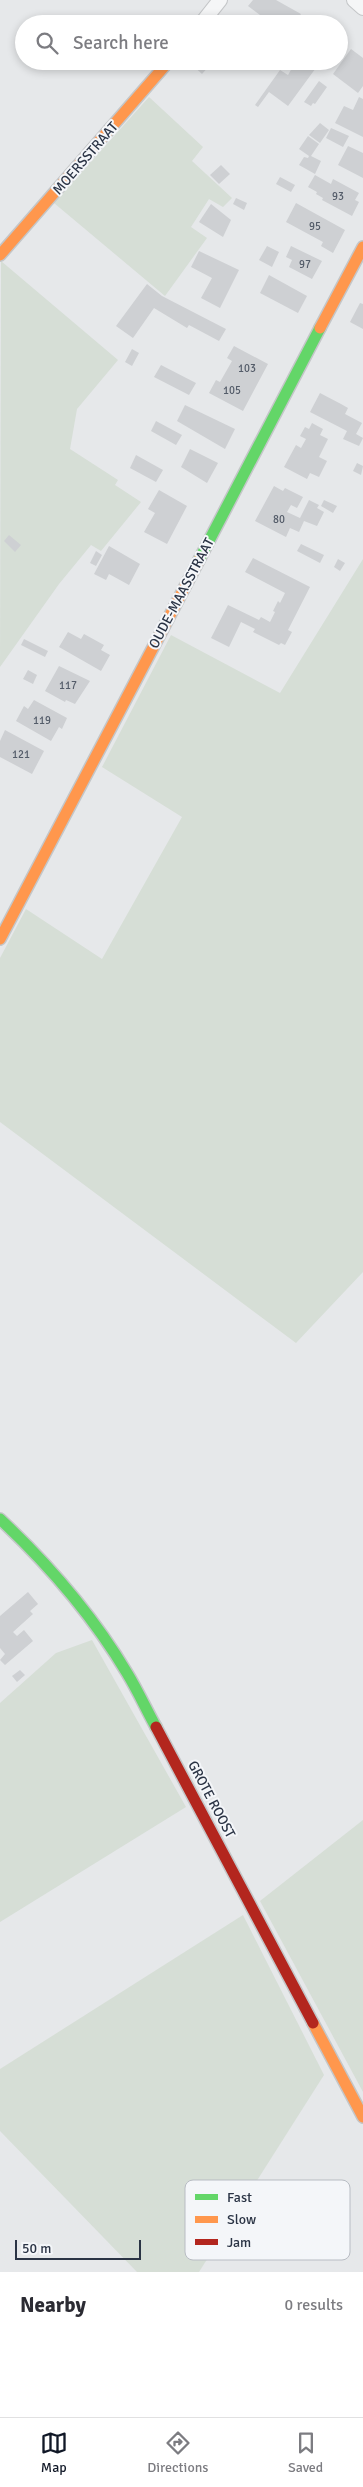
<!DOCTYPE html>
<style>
:root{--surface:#fff;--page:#f7f7f7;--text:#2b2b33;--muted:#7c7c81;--line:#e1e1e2;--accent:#111827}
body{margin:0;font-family:Signika,sans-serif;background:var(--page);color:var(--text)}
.scale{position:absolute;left:15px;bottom:12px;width:126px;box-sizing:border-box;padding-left:5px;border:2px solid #2b3445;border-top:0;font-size:14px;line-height:18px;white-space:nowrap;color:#2b3445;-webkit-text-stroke:4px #f4f6f9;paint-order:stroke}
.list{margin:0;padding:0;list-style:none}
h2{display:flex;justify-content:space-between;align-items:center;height:65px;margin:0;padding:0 20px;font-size:21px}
h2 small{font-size:16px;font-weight:400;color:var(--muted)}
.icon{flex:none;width:28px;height:28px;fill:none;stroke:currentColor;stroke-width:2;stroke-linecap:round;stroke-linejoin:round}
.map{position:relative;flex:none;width:363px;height:2272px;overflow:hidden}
.search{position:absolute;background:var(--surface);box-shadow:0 2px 8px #0003;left:15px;right:15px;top:15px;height:55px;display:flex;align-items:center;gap:12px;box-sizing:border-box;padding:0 18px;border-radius:28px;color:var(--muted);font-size:19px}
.sheet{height:145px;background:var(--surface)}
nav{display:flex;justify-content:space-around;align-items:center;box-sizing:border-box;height:70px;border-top:1px solid var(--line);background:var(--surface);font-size:14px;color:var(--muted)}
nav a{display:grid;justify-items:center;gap:2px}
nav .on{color:var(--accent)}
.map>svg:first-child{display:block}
.green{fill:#d6ded6}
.building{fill:#ced0d3}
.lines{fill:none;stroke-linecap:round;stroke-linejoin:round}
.street-casing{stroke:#c4c6c8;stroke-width:16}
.fast-casing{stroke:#c4c6c8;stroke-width:14}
.slow-casing{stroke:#c4c6c8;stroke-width:14}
.jam-casing{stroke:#c4c6c8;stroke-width:14}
.street{stroke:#f5f6f7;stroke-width:14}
.fast{stroke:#63d668;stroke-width:11}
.slow{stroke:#ff974d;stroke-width:11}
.jam{stroke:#b3261e;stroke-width:11}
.labels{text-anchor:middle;stroke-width:4;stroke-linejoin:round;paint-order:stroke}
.number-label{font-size:11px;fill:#545c69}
.street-label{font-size:14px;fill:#2b3445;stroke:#f4f6f9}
.key{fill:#f4f6f9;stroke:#b8bcc3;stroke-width:1}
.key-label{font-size:14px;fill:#2b3445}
</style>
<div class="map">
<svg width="363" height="2272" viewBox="0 0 363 2272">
<rect width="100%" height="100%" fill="#e6e8ea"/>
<!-- green -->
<g class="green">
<path d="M149,97L203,147L192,161L232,198L223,207L209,199L191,227L207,238L165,296L54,203Z"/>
<path d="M1,261L118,360L77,409L70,449L118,480L115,485L141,502L101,551L91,545L59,584L0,667Z"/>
<path d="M363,559V1272L296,1343L0,1122V958L26,909L102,959L182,817L102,767L171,635L280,693Z"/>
<path d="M92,1640L186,1807L0,1922V1703L56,1653Z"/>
<path d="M363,1820V2092L260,1901Z"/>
<path d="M243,1915L324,2075L199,2272H137L0,2131V2069Z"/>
</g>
<!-- building -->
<g class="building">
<path d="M253,0H276L301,14L299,17L307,24H272L248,6Z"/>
<path d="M351,49L363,58V86L358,93L333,74Z"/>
<path d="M188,61H206L210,65L202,74Z"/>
<path d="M296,61H321L288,106L269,92L258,107L255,105L280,70L288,75Z"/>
<path d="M319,81L327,87L315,104L313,103L311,106L304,102Z"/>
<path d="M359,97L363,99V137L335,123L344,106L353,110Z"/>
<path d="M320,123L329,130L320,143L309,135Z"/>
<path d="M331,128L349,136L343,147L326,138Z"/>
<path d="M308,136L319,144L311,156L321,161L315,174L299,165L304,157L308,158L309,156L299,149Z"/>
<path d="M348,146L363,153V178L338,165Z"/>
<path d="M221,165L230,174L219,184L210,175Z"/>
<path d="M315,175L331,184L333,179L359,193L355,200L359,202L352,216L322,200L323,198L316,194L317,192L308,187Z"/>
<path d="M280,177L295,185L291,192L276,184Z"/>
<path d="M236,198L247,203L244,210L233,204Z"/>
<path d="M296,203L345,230L333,253L321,246L323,242L286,222Z"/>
<path d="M211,204L231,220L223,237L199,222Z"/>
<path d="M267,246L279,252L272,267L259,260Z"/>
<path d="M291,246L322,261L312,279L289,267L292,260L286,257Z"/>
<path d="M199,251L239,270L220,308L201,298L212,278L191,267Z"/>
<path d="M269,275L307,296L298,313L260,293Z"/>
<path d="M147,284L162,296L226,329L219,341L189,325L187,328L154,308L133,338L116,326Z"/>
<path d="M360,303L363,304V329L350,322Z"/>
<path d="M234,346L268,364L243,411L209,393L216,380L220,382L232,361L227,358Z"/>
<path d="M132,349L139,353L132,366L125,362Z"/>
<path d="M161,365L196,383L189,395L154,377Z"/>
<path d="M320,393L341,404L348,408L345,414L362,423L356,434L363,438L359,446L343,439L347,431L310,412Z"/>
<path d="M185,405L235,429L225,449L177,421Z"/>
<path d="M156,421L182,435L176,445L151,431Z"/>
<path d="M312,423L323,429L320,435L328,439L319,457L327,461L319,477L310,473L307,479L284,467L296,445L301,448L306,439L300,436L305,427L309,429Z"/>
<path d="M190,449L218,463L207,483L181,467Z"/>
<path d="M136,455L163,470L156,482L130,468Z"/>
<path d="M357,463L363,466L361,475L353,471Z"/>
<path d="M274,486L283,491L285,488L303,497L297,508L291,505L287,512L300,518L309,500L319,505L317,508L324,512L317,526L304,521L299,532L290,528L286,537L255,521Z"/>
<path d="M159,490L187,506L167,544L144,532L155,513L148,509Z"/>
<path d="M324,500L337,506L333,513L321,506Z"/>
<path d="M9,535L21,545L15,552L4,541Z"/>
<path d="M301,544L324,555L320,563L297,551Z"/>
<path d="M109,546L140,564L129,585L109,574L106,580L94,574Z"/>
<path d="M96,551L102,555L96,566L90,563Z"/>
<path d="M253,558L310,587L288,630L292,632L285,645L281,643L279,645L253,632L255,629L241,622L229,647L211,638L228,605L259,620L261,617L270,622L275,612L273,611L278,601L280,603L285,593L245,572Z"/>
<path d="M338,559L345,563L340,571L334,567Z"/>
<path d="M68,632L81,639L84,634L104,645L101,650L110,655L101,671L59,647Z"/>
<path d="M24,639L48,651L45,657L21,645Z"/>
<path d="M59,666L90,681L75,704L66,700L65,702L45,691Z"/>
<path d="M28,670L37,675L33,684L23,679Z"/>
<path d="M34,700L67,718L62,729L59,727L51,741L16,721L24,706L28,709Z"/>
<path d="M5,730L44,751L32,774L0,757V741Z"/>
<path d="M28,1592L38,1604L30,1611L33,1614L13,1632L17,1636L24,1630L33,1641L5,1665L0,1660L5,1654L0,1648V1616Z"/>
<path d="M20,1670L25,1675L17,1682L12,1676Z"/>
</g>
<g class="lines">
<defs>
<g id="street">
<path d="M354,0L363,8"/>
<path d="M201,24L220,0"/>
</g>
<g id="fast">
<path d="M199,560L320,328"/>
<path d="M0,1519C48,1564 93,1616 127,1673C138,1691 146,1709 156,1727"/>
</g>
<g id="slow">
<path d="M0,255L169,61"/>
<path d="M320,328L363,247"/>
<path d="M0,939L199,560"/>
<path d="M313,2023L363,2117"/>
</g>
<path id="jam" d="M156,1727L313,2023"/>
</defs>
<!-- street casing -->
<use href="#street" class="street-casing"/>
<!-- fast casing -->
<use href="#fast" class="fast-casing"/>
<!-- slow casing -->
<use href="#slow" class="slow-casing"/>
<!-- jam casing -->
<use href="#jam" class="jam-casing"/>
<!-- street -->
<use href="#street" class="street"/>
<!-- fast -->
<use href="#fast" class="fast"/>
<!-- slow -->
<use href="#slow" class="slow"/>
<!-- jam -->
<use href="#jam" class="jam"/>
</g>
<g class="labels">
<!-- number labels -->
<g class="number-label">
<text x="338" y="200">93</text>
<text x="315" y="230">95</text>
<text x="305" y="268">97</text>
<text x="247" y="372">103</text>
<text x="232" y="394">105</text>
<text x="279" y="523">80</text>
<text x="68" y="689">117</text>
<text x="42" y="724">119</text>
<text x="21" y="758">121</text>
</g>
<!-- street labels -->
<g class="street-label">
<text transform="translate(85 158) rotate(-49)" y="5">MOERSSTRAAT</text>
<text transform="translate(181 593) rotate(-62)" y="5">OUDE-MAASSTRAAT</text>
<text transform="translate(212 1799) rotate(62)" y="5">GROTE ROOST</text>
</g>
</g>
<!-- legend -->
<rect x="185" y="2180" width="165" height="80" rx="8" class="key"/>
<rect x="195" y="2194" width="23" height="6" fill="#63d668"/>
<rect x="195" y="2216" width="23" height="7" fill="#ff974d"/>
<rect x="195" y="2239" width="23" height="6" fill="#b3261e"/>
<g class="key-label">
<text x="227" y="2202">Fast</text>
<text x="227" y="2224">Slow</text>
<text x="227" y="2247">Jam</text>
</g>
</svg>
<div class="scale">50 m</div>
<div class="search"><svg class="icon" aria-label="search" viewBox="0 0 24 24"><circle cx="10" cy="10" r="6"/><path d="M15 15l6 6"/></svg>Search here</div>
</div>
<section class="sheet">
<h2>Nearby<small>0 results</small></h2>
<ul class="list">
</ul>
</section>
<nav>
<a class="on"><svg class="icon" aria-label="map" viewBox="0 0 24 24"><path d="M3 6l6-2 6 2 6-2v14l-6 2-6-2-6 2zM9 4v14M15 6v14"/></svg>Map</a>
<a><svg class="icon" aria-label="directions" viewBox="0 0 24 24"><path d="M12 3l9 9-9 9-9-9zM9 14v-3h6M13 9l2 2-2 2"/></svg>Directions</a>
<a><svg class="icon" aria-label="saved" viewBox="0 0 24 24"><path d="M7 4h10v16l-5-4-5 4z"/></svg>Saved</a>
</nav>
